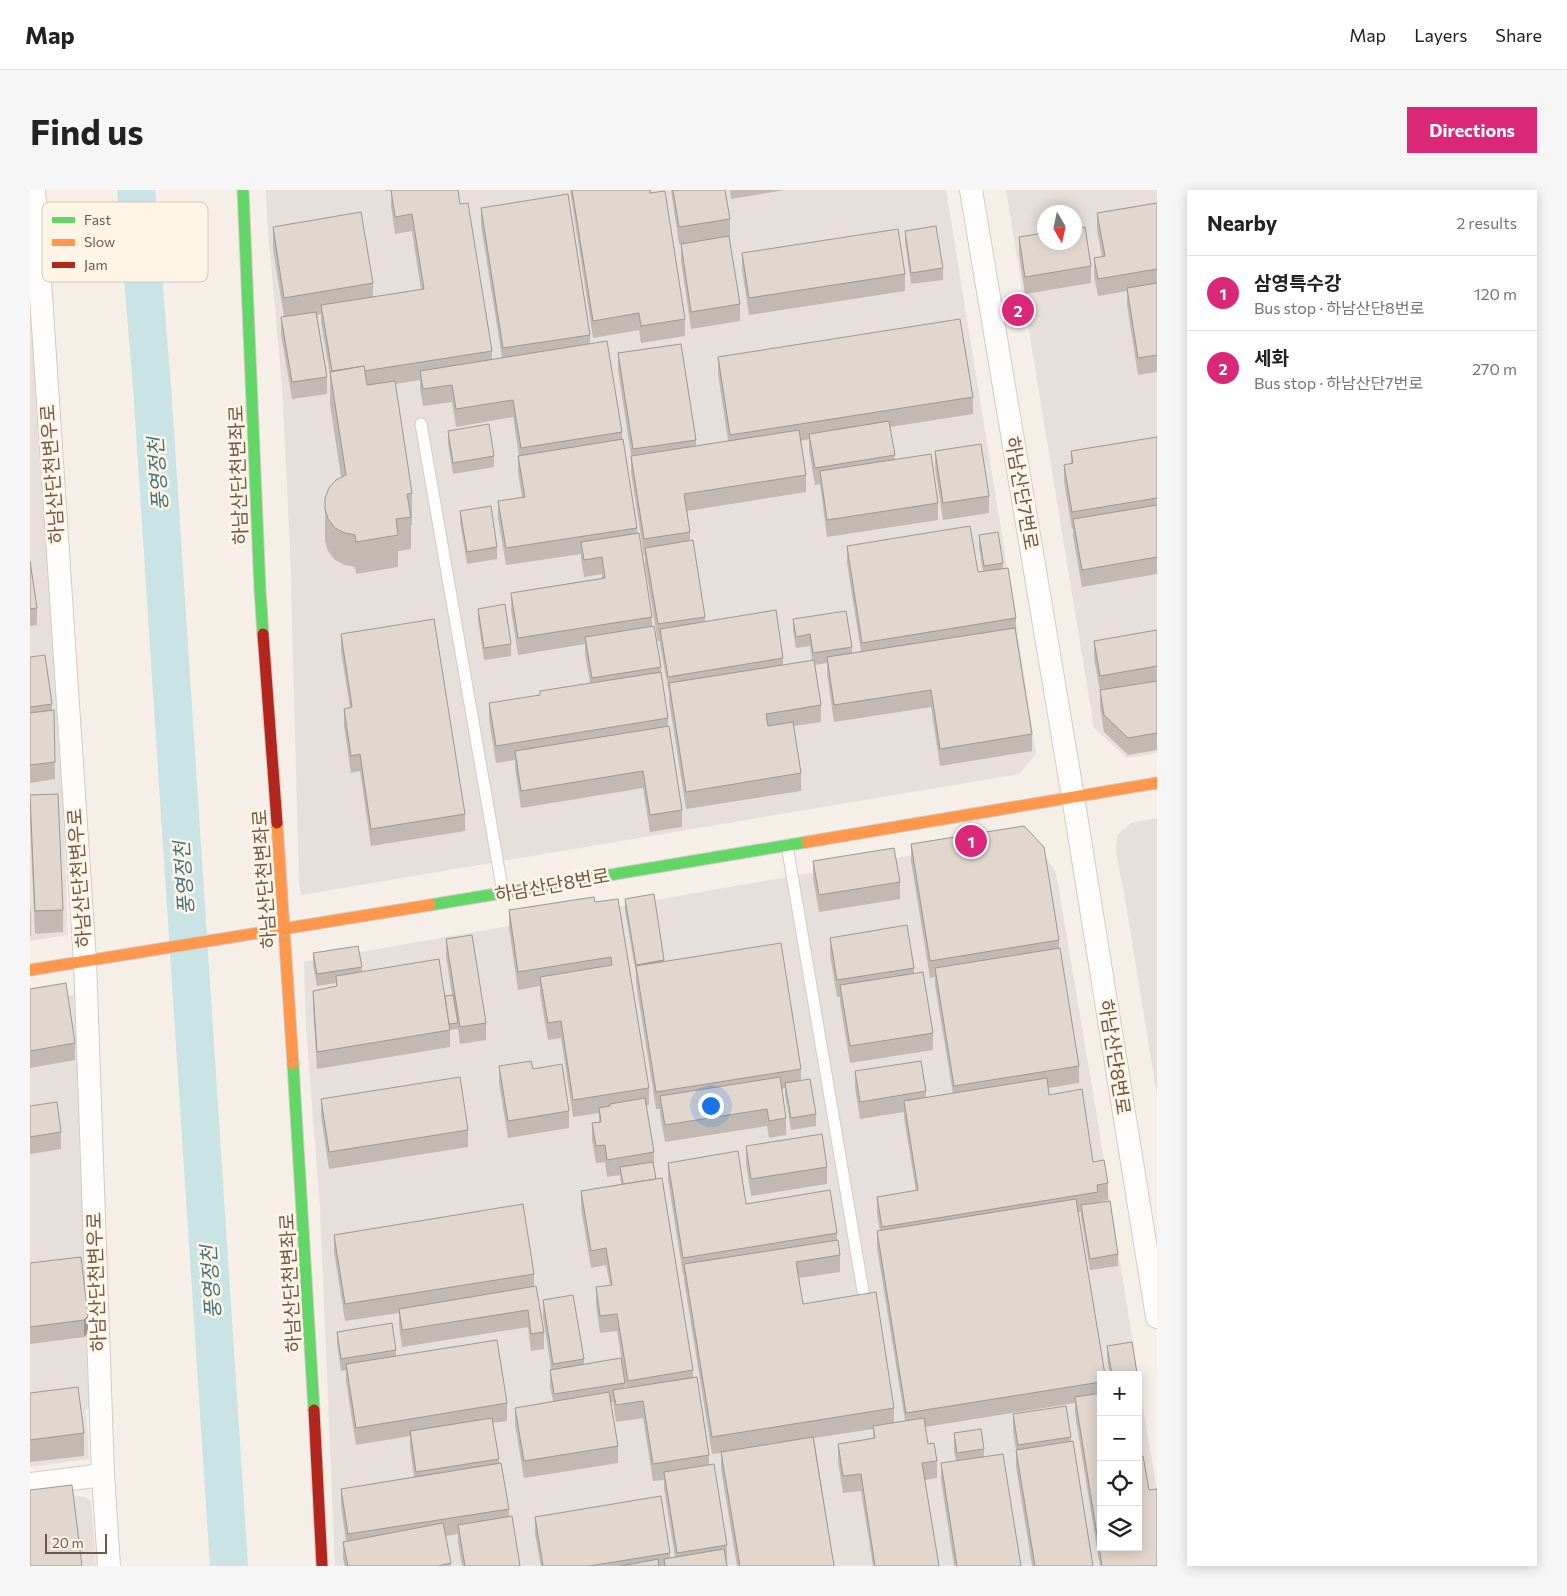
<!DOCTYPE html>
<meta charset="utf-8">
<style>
:root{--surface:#fff;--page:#f6f6f6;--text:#222;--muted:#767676;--line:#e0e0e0;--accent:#db2777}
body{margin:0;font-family:Commissioner,"Noto Sans KR",sans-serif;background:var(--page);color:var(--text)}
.controls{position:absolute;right:15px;bottom:15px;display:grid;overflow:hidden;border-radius:0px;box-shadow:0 2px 12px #0003}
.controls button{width:45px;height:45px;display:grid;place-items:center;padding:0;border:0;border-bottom:1px solid var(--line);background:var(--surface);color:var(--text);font:25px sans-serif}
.compass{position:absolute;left:1007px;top:15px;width:45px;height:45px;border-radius:50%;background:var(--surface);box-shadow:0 2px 12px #0003;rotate:171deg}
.scale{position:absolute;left:15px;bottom:12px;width:62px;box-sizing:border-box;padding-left:5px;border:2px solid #71574a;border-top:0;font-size:14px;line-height:18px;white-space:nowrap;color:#71574a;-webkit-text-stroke:4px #fef5e7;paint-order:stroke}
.you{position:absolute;left:680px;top:915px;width:18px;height:18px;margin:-12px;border:4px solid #fff;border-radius:50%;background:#1a73e8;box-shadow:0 0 0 8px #1a73e833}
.badge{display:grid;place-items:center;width:32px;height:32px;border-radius:50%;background:var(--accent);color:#fff;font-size:16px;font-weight:700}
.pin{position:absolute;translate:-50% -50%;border:2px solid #fff;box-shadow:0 1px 5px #0006}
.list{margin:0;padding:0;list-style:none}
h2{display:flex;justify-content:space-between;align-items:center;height:65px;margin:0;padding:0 20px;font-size:21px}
h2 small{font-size:16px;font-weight:400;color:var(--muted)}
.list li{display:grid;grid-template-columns:32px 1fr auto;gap:15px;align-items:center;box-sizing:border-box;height:75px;padding:0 20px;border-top:1px solid var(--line)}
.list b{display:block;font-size:19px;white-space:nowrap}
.list p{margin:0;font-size:16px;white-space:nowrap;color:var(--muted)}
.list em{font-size:16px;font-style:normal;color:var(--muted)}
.icon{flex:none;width:28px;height:28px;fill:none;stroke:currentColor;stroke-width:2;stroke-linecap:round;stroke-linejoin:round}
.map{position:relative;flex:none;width:1127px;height:1376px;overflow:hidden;border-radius:0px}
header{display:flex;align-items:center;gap:30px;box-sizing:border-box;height:70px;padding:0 25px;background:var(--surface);border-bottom:1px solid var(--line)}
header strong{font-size:24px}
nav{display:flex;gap:28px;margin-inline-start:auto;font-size:18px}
.intro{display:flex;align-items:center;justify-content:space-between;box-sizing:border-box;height:120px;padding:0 30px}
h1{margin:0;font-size:35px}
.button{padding:12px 22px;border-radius:0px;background:var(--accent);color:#fff;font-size:18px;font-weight:700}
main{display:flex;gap:30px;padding:0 30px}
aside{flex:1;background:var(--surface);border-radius:0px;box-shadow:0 2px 12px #0003}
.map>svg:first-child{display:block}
.industrial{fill:#e7dfd9;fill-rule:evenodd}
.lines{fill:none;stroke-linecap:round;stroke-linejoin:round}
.river{stroke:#cae3e4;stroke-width:38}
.lane-casing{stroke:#d3ccc5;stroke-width:13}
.street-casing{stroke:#d3ccc5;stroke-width:24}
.fast-casing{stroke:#d4cbc4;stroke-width:13}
.slow-casing{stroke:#d4cbc4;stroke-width:13}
.jam-casing{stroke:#d4cbc4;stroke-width:13}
.lane{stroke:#fefdfb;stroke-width:11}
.street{stroke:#fefdfb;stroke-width:22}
.fast{stroke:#63d668;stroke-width:11}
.slow{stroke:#ff974d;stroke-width:11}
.jam{stroke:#b3261e;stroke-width:11}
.wall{fill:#c2b9b2}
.shaded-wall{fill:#9e9691}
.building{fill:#e1d7cf;stroke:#9e9691}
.labels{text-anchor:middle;stroke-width:5;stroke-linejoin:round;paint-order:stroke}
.street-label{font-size:19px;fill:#71574a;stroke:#fef5e7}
.water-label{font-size:20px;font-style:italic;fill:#42747d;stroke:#fef5e7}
.key{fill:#fef5e7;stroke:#d4c6b8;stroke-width:1}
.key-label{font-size:14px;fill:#71574a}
</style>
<header>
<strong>Map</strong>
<nav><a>Map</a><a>Layers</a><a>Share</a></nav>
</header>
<div class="intro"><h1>Find us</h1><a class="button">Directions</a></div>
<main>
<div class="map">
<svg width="1127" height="1376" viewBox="0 0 1127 1376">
<rect width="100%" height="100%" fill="#f5efe7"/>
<!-- industrial -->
<g class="industrial">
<path d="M236,0H916L987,438L1006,564L989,584L271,705L269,693L260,357L252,196L237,30Z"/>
<path d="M976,0H1127V563L1097,568L1064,538ZM1014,22H1044V52H1014Z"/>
<path d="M0,96L33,616L38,745L0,751Z"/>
<path d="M1127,628V906L1095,708L1086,662L1087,645L1101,633Z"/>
<path d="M996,645L1006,654L1026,682L1067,927L1108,1185H1071V1357H1108V1189L1127,1300V1376H305L290,1018L276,838L274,772Z"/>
<path d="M44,805L64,1215L56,1220L59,1269L0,1277V812Z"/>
<path d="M41,1305L54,1307L61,1311L66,1376H0V1309Z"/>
</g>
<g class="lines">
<!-- river -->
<path class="river" d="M106,0L122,196L199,1376"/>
<defs>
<g id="lane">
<path d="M391,234L473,703"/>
<path d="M757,655L833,1101"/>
</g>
<g id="street">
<path d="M4,0L55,771L73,1285L79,1376"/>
<path d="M941,0L1043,607L1127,1127"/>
<path d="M0,1294L73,1285"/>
</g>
<g id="fast">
<path d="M213,0L230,400L233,444"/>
<path d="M400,715L777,652"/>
<path d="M263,874L284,1220"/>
</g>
<g id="slow">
<path d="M247,633L263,874"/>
<path d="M777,652L1127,593"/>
<path d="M0,780L400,715"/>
</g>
<g id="jam">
<path d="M233,444L247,633"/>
<path d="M284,1220L292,1376"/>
</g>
</defs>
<!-- lane casing -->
<use href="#lane" class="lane-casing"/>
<!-- street casing -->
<use href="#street" class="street-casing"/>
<!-- fast casing -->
<use href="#fast" class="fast-casing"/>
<!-- slow casing -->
<use href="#slow" class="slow-casing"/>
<!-- jam casing -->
<use href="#jam" class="jam-casing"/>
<!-- lane -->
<use href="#lane" class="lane"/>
<!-- street -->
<use href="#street" class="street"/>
<!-- fast -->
<use href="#fast" class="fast"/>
<!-- slow -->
<use href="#slow" class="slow"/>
<!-- jam -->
<use href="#jam" class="jam"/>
</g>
<!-- wall -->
<g class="wall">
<path d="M355,0H428L430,14L462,161V170L472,168L451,35V18L560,145V154L592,242V249L622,427V436L631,477V482L638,528V536L652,620V637L620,642L613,598L491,618L485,578V570L466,573L459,530V513L510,505V501L560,493L555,464V454L488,465L481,420V403L572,388V384L554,387L551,369V364L476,375L468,328V311L492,307L488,283V266H489L483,227L426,237L422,212L393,216L390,198V190L365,194L382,303V335H381V359L368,361V377L326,384L325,377L315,375L305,370L298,361L295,351V308L311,287L300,214V185L291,132V124L287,125L297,187V204L262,209L251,144V127H254L243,59V37L343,93V107L391,100L382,41L365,44L361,16V1H355Z"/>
<path d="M540,0H620L655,129V146L611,153L609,140L563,148Z"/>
<path d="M641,0H695L700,29V46H699L710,114V131L661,139L651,71V54H649Z"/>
<path d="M700,0H755L701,9Z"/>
<path d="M1127,13V182L1108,185L1097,115V101L1068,106L1064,86V68L1072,67L1067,40V23Z"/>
<path d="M875,41L913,78V90L881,94L875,52Z"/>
<path d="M989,47L1061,76V93L995,104L989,64Z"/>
<path d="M712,63L875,84V101L719,125L712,80Z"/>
<path d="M588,163L666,250V256L698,251L688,184V167L943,207V224L860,237L865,269L908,313V330L797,347L790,294L785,295L779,261V249L771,251L776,285V302L657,321L660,342V351L675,427V432L753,468V475L782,471L780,456L766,458L763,441V429L822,457V463L831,462L817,373V356L948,382H953L949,357V345L973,373V378L986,428V441L1002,544V561L910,576L901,517L804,532L797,484V473L785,475L791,515V532L764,536L771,583V601L656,619L639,511V503L630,456V451L628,452L615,375V366H614L601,283V266L588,180Z"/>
<path d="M418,241L464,266V277L423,284L418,253Z"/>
<path d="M1127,247V384L1052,397L1043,346V339H1042L1034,292V275L1041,273V261Z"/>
<path d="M905,261L959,306V323L913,330L905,278Z"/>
<path d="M430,321L467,357V369L437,374L430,332Z"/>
<path d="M0,371L7,418V435L0,436Z"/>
<path d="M448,419L481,454V466L454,470L448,430Z"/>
<path d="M1127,440V560L1098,565L1074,542L1070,517V501L1064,468V451Z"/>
<path d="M311,444L435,624V641L341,656L330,581L321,583L314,536V519L320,518L311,461Z"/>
<path d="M0,467L22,514V520H24L25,589L0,593Z"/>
<path d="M0,605L33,720V742L5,744L0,632Z"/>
<path d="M881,654L1029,750V758L1049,876V893L1018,898L1019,905L1078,993V1010L1068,1012V1013L1088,1064V1076L1060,1080L1051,1027V1022H1048L1071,1185V1357L1127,1376H1070L1045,1224V1213L895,1237L898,1254L907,1271V1288L895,1290L909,1376H843L831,1301L813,1303L808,1271V1254L843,1248V1239L784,1248L804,1376H707L691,1279V1263L682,1264L654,1091V1084L653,1085L638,990V973L716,1014L807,1043V1050L810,1065V1082L769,1088L773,1114L864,1218V1232L875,1231L847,1058V1041H850L847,1024V1007L886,1001L874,928V922L830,929L825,898V881L896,901V908L923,904L905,795V787L900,788L881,671Z"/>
<path d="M783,671L870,692V709L789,722L783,688Z"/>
<path d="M595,709L634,770V772L771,879V890L786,924V936L761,940L755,904V898L752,899L756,928V945L739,948L737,936L635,952L630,924V919H626L606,793V784L595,720Z"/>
<path d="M565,712L619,898V915L616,916L624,962V975L626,989L663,1180V1188L679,1265V1275L697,1355V1376H511L505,1344V1327L640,1363V1368L645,1367L634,1299V1290L623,1291L613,1228L586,1232L583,1212H581L588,1256V1273L494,1288L485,1235V1218L523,1211L520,1197V1180L521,1179L513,1127V1110L554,1169V1174L595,1193V1198H596L587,1141L570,1143L566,1114V1097L580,1095L576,1075L561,1078L551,1018V1001L591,994L590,985L577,987L575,972L566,973L562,950V933L569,932V923L543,927L531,848L518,850L510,804V796L488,800L479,738V720Z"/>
<path d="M0,717L1,723V746H0Z"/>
<path d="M800,748L884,778V783L903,843V860L820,873L810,812V807H807L800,765Z"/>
<path d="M416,749L456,833V850L430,854L428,839L420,840V857L287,879L283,818V801L306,797V793L287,796L283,775V763L332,777V782L415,806L422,805L416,766Z"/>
<path d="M0,799L45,853V870L0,878Z"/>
<path d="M469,876L539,921V938L478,948L469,893Z"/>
<path d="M291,909L438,940V957L299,979L291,926Z"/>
<path d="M0,916L31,942V959L0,964Z"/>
<path d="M716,956L797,977V994L721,1006L716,974Z"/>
<path d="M304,1045L504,1084V1097L514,1142V1159L501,1161L498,1137L372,1157L369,1136V1123L315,1131L304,1062Z"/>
<path d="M51,1067L58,1143L54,1147L0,1154V1073Z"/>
<path d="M307,1142L366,1160V1166L477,1213V1231L463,1233L469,1273L479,1319V1327L490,1376H432L428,1352V1344L416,1346L421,1376H315L313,1369V1352H316L311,1316V1299L384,1287L380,1258V1246L326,1255L316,1191V1180L311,1181L307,1153Z"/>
<path d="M1077,1156L1107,1183V1185H1080L1077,1168Z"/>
<path d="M0,1203L54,1243V1266L0,1272Z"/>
<path d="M983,1224L1041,1247V1251L1063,1376H1002L986,1277V1260L983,1241Z"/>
<path d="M924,1243L954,1259V1267L991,1376H924L911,1290V1273L926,1271L924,1261Z"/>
</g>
<!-- shaded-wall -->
<path class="shaded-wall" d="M58,1126V1143L54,1147V1130Z"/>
<!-- building -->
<g class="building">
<path d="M361,0H428L430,14L438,13L462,161L334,181V176L302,181L291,115L394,99L382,24L365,27Z"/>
<path d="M542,0H620V3L635,1L655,129L611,136L609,123L563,131Z"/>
<path d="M643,0H695L700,29L649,37Z"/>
<path d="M538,4L560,145L473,158L451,18Z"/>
<path d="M1127,13V79L1068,89L1064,68L1075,66L1067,23Z"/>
<path d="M331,22L343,93L254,108L243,37Z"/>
<path d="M906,36L913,78L881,83L875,41Z"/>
<path d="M1055,37L1061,76L995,87L989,47L1014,43V52H1044V38Z"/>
<path d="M868,39L875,84L719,108L712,63Z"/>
<path d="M699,46L710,114L661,122L651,54Z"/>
<path d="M1127,93V165L1108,168L1097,98Z"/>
<path d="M286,122L297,187L262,192L251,127Z"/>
<path d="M930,129L943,207L700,245L688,167Z"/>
<path d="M577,151L592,242L491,258L483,210L426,219L422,195L393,199L390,181Z"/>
<path d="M651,154L666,250L603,259L588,163Z"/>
<path d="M334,176L337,195L365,191L382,303L377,304L381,327L366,329L368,345L326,352L325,345L315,343L305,338L298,329L295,319V308L299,298L306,290L316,285L300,182Z"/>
<path d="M859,231L865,265L785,278L779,244Z"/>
<path d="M459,234L464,266L423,273L418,241Z"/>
<path d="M769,240L776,285L654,304L660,342L614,349L601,266Z"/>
<path d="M1127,247V308L1042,322L1034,275L1043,273L1041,261Z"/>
<path d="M593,249L607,338L476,358L468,311L495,307L488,266Z"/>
<path d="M951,254L959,306L913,313L905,261Z"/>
<path d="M901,264L908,313L797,330L790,281Z"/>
<path d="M1127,315V367L1052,380L1043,329Z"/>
<path d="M461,316L467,357L437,362L430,321Z"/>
<path d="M940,336L948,382L978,378L986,428L832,453L817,356Z"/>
<path d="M968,342L973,373L954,376L949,345Z"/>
<path d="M609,343L622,427L488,448L481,403L575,388L572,367L554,370L551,352Z"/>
<path d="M663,350L675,427L628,434L615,358Z"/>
<path d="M0,371L7,418L0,419Z"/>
<path d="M475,414L481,454L454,458L448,419Z"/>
<path d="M746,420L753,468L638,487L630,439Z"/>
<path d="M816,421L822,457L783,463L780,444L766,447L763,429Z"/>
<path d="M404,429L435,624L341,639L330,564L321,566L314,519L322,517L311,444Z"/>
<path d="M624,436L631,477L562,488L555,447Z"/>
<path d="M985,438L1002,544L910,559L901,500L804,515L797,467Z"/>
<path d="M1127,440V476L1070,486L1064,451Z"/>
<path d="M15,465L22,514L0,517V467Z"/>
<path d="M784,470L791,515L736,524L738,536L763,532L771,583L656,602L639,493Z"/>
<path d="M631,482L638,528L466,556L459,513L510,505V501Z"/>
<path d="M1127,491V543L1098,548L1074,525L1070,500Z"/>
<path d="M24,520L25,572L0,575V523Z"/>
<path d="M639,536L652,620L620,625L613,581L491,601L485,561Z"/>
<path d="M28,604L33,720L5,721L0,605Z"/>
<path d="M994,636L1014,657L1029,750L900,771L881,654Z"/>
<path d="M864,658L870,692L789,705L783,671Z"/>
<path d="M624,704L634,770L606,775L595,709Z"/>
<path d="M564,707L565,712L588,709L619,898L543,910L531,831L518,833L510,787L582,775L581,767L488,782L479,720Z"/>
<path d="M877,735L884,778L807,790L800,748Z"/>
<path d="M442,745L456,833L430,837L416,749Z"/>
<path d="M751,753L771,879L626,902L606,776Z"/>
<path d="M328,756L332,777L287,784L283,763Z"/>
<path d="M1030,758L1049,876L924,896L905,778Z"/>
<path d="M409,769L420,840L287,862L283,801L307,796L306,786Z"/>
<path d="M893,782L903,843L820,856L810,795Z"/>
<path d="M36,793L45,853L0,861V799Z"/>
<path d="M423,805L428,833L419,834L415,806Z"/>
<path d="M501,871L503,879L532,874L539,921L478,931L469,876Z"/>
<path d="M891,871L896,901L830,912L825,881Z"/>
<path d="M430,887L438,940L299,962L291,909Z"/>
<path d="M750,887L756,928L739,931L737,919L635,935L630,906Z"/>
<path d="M1017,888L1019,905L1052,899L1063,972L1074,970L1078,993L1067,995L1068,1002L852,1037L847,1007L888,1000L874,911Z"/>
<path d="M780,889L786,924L761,928L755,893Z"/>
<path d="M615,908L624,962L577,970L575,955L566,956L562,933L571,932L569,918L580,916V914Z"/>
<path d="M27,912L31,942L0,947V916Z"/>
<path d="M792,944L797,977L721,989L716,956Z"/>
<path d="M708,961L716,1014L800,1000L807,1043L653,1068L638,973Z"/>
<path d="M623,972L626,989L593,994L590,977Z"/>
<path d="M632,988L663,1180L598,1191L587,1124L570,1126L566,1097L582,1095L576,1058L561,1061L551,1001Z"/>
<path d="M1046,1009L1075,1185H1071V1192L876,1223L847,1041Z"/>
<path d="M1080,1011L1088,1064L1060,1069L1051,1015Z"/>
<path d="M493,1014L504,1084L315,1114L304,1045Z"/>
<path d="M808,1050L810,1065L766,1072L773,1114L846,1102L864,1218L682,1247L654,1074Z"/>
<path d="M51,1067L58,1126L54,1130L0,1137V1073Z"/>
<path d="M506,1096L514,1142L501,1144L498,1120L372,1140L369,1119Z"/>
<path d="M543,1105L554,1169L523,1174L513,1110Z"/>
<path d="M362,1133L366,1160L311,1169L307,1142Z"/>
<path d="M467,1150L477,1213L326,1238L316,1174Z"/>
<path d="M1102,1152L1107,1183L1095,1185H1082L1077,1156Z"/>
<path d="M591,1168L595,1193L524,1204L520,1180Z"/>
<path d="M667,1187L679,1265L623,1274L613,1211L586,1215L583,1200Z"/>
<path d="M48,1197L54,1243L0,1250V1203Z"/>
<path d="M579,1202L588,1256L494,1271L485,1218Z"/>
<path d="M1071,1203V1357H1108V1267L1113,1266L1119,1300L1127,1299V1376H1072L1045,1207Z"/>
<path d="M1036,1216L1041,1247L988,1255L983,1224Z"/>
<path d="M462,1228L469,1269L386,1282L380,1241Z"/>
<path d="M894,1228L898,1254L904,1253L907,1271L892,1273L909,1376H845L831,1284L813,1286L808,1254L845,1248L843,1236Z"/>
<path d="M951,1239L954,1259L927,1263L924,1243Z"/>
<path d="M783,1247L804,1376H710L691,1262Z"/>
<path d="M1043,1251L1063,1376H1005L986,1260Z"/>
<path d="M973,1264L991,1376H927L911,1273Z"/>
<path d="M471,1273L479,1319L318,1344L311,1299Z"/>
<path d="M684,1274L697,1355L647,1363L634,1282Z"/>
<path d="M42,1295L52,1376H0V1300Z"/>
<path d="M631,1306L640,1363L559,1376H513L505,1327Z"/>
<path d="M482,1326L490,1376H435L428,1335Z"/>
<path d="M413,1333L421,1373L408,1376H318L313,1352Z"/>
<path d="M694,1359L697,1376H635L634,1369Z"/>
<path d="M628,1369L629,1376H591Z"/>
</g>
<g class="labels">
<!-- street labels -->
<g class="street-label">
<text transform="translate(22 284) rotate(-94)" y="7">하남산단천변우로</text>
<text transform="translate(208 285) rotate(-92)" y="7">하남산단천변좌로</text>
<text transform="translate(992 303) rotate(80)" y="7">하남산단7번로</text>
<text transform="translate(49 688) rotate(-94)" y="7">하남산단천변우로</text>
<text transform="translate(234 689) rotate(-94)" y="7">하남산단천변좌로</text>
<text transform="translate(522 695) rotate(-10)" y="7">하남산단8번로</text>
<text transform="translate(1085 867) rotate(81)" y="7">하남산단8번로</text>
<text transform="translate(66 1092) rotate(-92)" y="7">하남산단천변우로</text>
<text transform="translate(260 1093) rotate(-93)" y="7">하남산단천변좌로</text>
</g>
<!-- water labels -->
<g class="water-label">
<text transform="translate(128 284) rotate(-94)" y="7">풍영정천</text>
<text transform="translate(154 688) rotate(-94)" y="7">풍영정천</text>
<text transform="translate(181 1092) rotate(-94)" y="7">풍영정천</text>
</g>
</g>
<!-- legend -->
<rect x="12" y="12" width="166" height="80" rx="8" class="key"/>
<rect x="22" y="27" width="23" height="6" fill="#63d668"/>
<rect x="22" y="49" width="23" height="7" fill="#ff974d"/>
<rect x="22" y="72" width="23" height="6" fill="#b3261e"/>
<g class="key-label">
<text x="54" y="35">Fast</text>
<text x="54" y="57">Slow</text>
<text x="54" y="80">Jam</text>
</g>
</svg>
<div class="controls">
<button>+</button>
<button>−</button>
<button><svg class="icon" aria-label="locate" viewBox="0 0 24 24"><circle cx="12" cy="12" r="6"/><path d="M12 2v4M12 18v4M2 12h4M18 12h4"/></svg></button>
<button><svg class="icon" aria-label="layers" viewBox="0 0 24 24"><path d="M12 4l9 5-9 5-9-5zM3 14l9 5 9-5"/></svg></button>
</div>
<svg class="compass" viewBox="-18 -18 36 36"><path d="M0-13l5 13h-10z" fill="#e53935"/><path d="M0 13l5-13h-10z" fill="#767676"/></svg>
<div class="scale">20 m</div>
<div class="you"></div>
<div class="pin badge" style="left:941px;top:651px">1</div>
<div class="pin badge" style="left:988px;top:120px">2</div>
</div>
<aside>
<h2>Nearby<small>2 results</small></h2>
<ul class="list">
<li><span class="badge">1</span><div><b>삼영특수강</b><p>Bus stop · 하남산단8번로</p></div><em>120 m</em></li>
<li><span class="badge">2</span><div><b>세화</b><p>Bus stop · 하남산단7번로</p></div><em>270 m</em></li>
</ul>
</aside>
</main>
